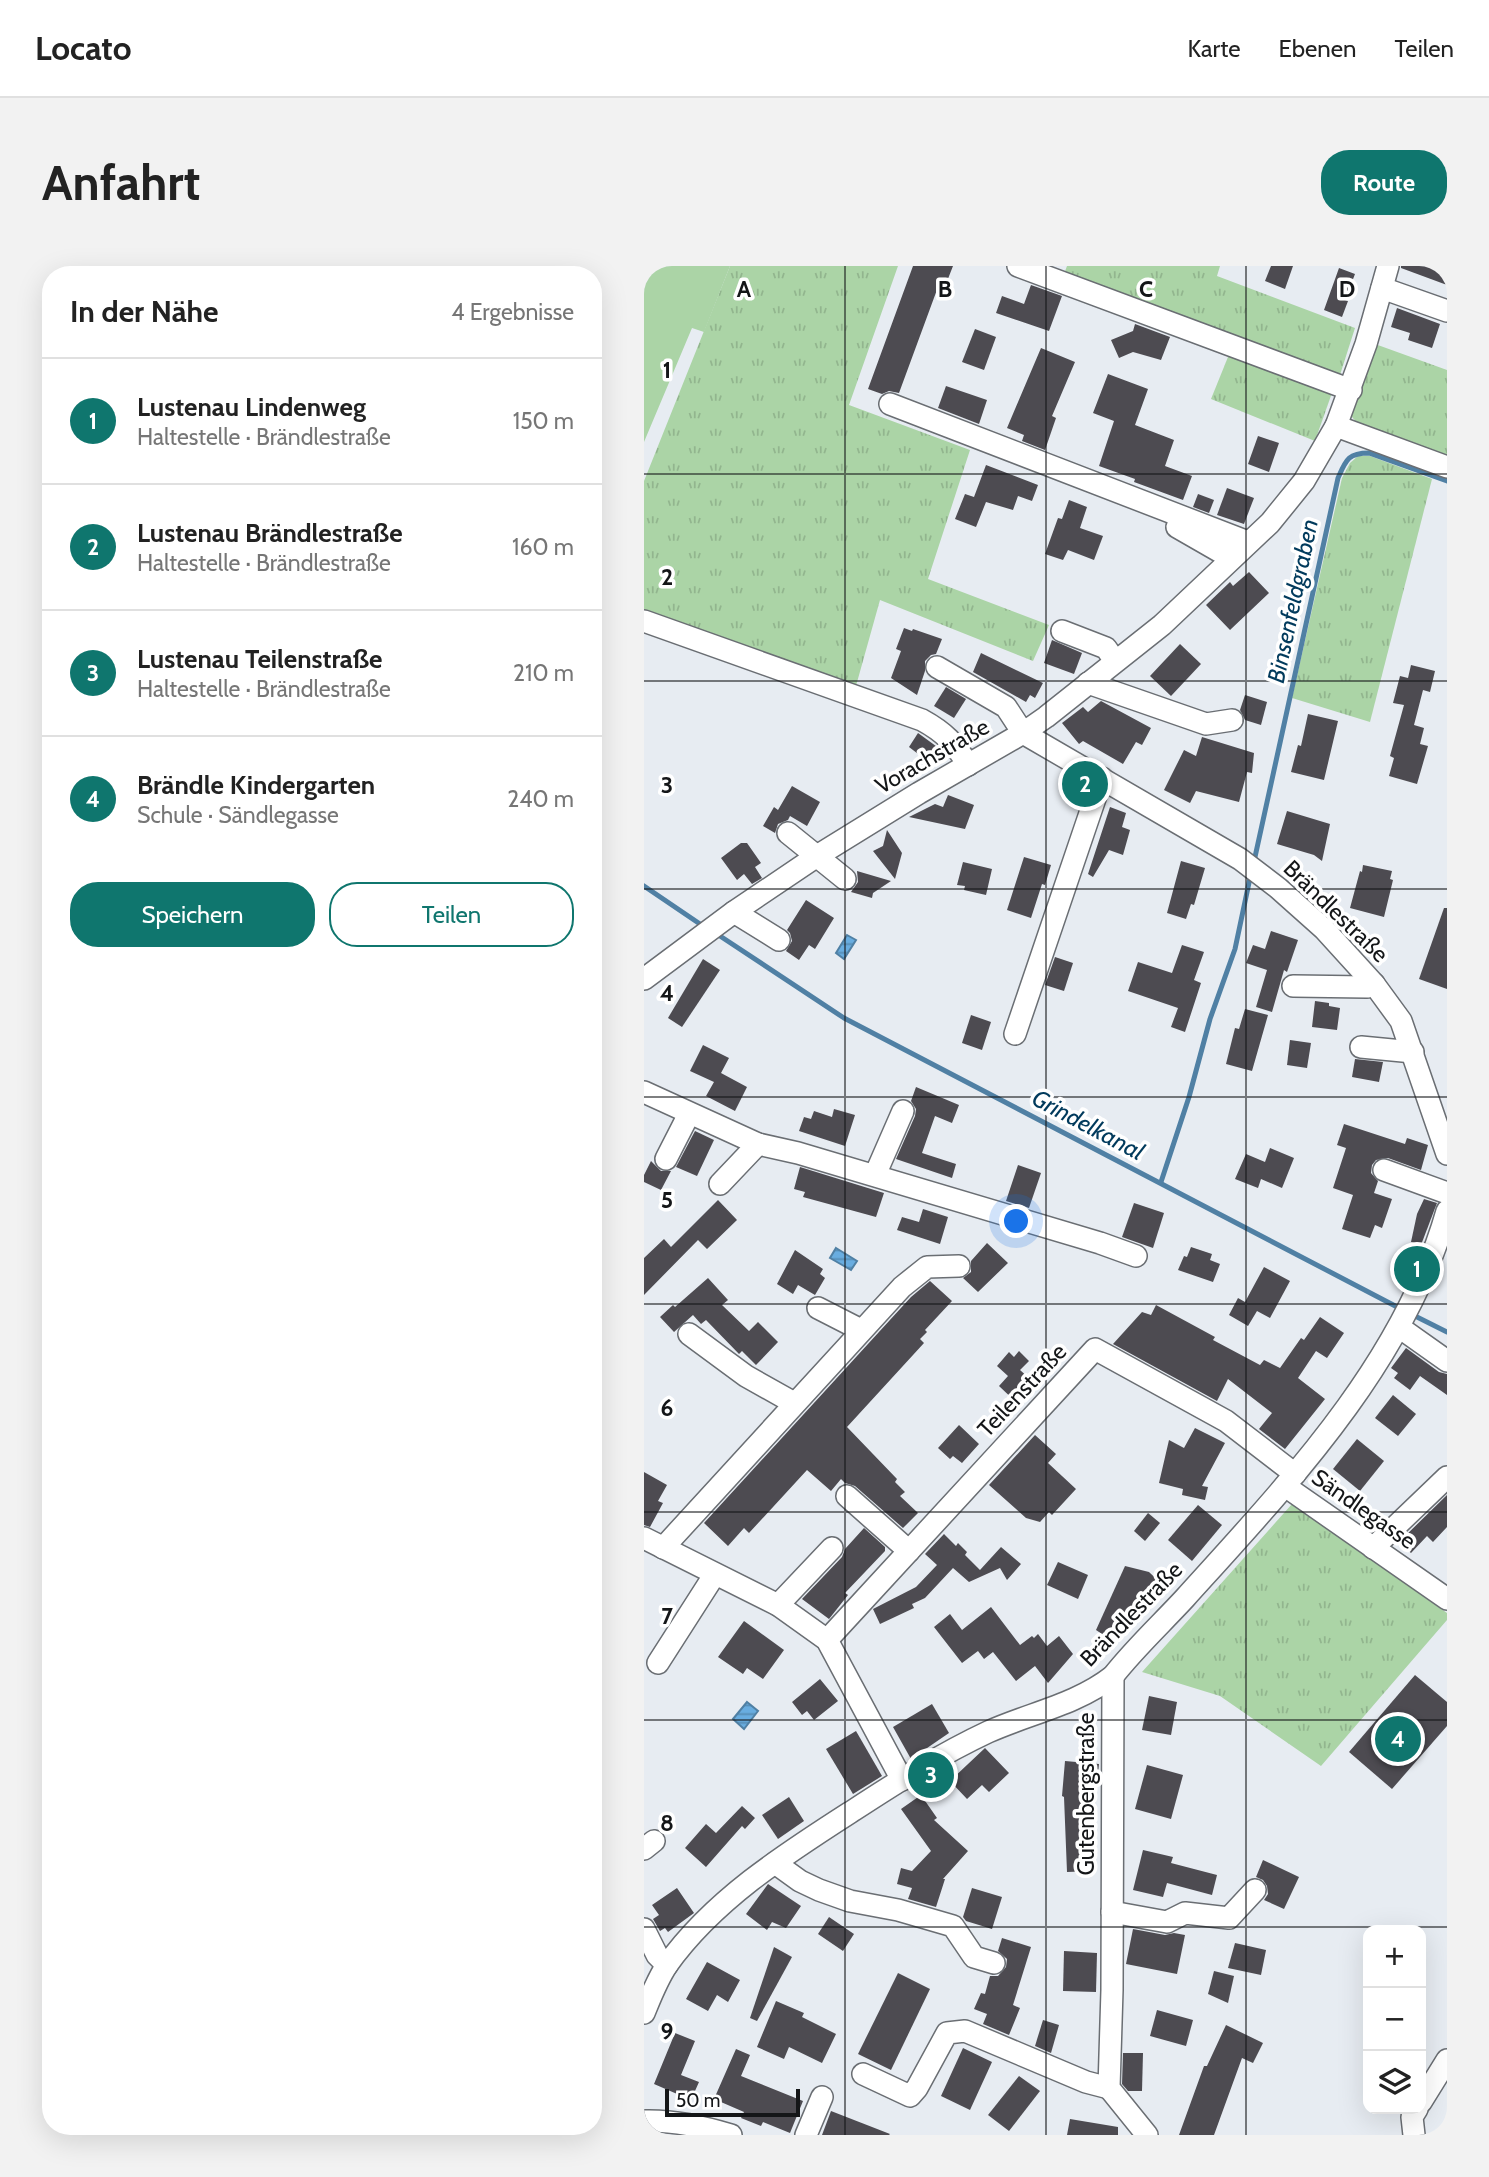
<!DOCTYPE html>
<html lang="de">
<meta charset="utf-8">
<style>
:root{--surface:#fff;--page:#f2f2f2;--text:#222;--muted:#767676;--line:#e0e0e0;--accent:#0f766e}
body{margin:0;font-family:Cabin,sans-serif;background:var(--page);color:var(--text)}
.controls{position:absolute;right:21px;bottom:21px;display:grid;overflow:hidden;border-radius:14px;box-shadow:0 7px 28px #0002}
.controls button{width:63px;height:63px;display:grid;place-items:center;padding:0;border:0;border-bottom:2px solid var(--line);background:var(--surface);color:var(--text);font:35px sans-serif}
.scale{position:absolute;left:21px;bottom:18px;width:135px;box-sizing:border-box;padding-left:7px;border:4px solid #141618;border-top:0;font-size:19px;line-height:24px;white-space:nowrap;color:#141618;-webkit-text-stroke:5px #fff;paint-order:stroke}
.you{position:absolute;left:373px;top:956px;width:24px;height:24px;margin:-18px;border:5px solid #fff;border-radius:50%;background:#1a73e8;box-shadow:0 0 0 10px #1a73e833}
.badge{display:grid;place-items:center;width:46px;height:46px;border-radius:50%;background:var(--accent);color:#fff;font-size:23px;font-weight:700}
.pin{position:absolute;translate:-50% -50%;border:4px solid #fff;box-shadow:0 2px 7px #0006}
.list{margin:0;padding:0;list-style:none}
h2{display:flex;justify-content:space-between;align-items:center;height:91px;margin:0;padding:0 28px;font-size:30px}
h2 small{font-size:23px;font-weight:400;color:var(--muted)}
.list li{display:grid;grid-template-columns:46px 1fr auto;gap:21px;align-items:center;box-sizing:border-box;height:126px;padding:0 28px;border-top:2px solid var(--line)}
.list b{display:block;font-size:26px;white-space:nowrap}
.list p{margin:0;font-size:23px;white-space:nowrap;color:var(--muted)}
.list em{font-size:23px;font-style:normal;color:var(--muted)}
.actions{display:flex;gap:14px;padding:21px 28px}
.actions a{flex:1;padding:16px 0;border:2px solid var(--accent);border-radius:28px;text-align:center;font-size:24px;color:var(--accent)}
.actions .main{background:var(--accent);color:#fff}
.icon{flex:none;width:38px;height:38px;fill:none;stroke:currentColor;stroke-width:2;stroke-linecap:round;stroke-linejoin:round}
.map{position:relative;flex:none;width:803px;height:1869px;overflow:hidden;border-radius:28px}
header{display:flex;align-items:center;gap:42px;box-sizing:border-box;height:98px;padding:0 35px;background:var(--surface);border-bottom:2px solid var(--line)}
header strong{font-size:33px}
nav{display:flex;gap:38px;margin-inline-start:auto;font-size:24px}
.intro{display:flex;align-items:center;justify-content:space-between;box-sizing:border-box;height:168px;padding:0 42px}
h1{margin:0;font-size:49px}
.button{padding:18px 32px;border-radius:28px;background:var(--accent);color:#fff;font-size:24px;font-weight:700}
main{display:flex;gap:42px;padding:0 42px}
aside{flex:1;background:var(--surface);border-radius:28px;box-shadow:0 7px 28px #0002}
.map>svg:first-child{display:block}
.grass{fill:url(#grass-tufts)}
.garden{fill:#abd4a6}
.water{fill:url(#water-rules);stroke:#5080a4;stroke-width:2}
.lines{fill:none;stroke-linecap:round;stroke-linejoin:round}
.stream{stroke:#5080a4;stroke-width:5}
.building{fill:#4d4b51}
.minor-casing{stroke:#6a6e73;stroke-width:24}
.minor{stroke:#fff;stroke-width:21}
.grid{fill:none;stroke:#141618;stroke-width:2;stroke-opacity:0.55}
.labels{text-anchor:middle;stroke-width:7;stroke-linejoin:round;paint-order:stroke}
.street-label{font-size:23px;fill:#141618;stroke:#fff}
.water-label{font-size:24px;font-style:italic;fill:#013a5c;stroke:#fff}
.grid-label{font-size:23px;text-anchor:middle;font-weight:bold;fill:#141618;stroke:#fff;stroke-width:7;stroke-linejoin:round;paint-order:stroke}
</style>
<header>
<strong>Locato</strong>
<nav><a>Karte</a><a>Ebenen</a><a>Teilen</a></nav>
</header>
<div class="intro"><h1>Anfahrt</h1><a class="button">Route</a></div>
<main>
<aside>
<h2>In der Nähe<small>4 Ergebnisse</small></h2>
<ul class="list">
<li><span class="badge">1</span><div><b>Lustenau Lindenweg</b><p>Haltestelle · Brändlestraße</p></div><em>150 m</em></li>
<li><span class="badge">2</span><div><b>Lustenau Brändlestraße</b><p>Haltestelle · Brändlestraße</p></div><em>160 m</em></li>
<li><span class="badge">3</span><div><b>Lustenau Teilenstraße</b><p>Haltestelle · Brändlestraße</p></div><em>210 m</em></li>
<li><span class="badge">4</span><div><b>Brändle Kindergarten</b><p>Schule · Sändlegasse</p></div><em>240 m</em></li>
</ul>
<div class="actions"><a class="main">Speichern</a><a>Teilen</a></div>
</aside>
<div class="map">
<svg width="803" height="1869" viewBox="0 0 803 1869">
<defs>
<pattern id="grass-tufts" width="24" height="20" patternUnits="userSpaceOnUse" patternTransform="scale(1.75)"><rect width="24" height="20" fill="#abd4a6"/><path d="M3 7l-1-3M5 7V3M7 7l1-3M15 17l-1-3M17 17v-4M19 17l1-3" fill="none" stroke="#92b58e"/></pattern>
<pattern id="water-rules" width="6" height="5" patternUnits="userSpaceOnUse" patternTransform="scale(1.75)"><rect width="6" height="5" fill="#69ade0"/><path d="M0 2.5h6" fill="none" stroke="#558cb5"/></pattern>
</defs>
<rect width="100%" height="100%" fill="#e7ecf2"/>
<!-- grass -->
<g class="grass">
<path d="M86,0H254L205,139L326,184L284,313L405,359L389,395L236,334L210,427L0,347V215Z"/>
<path d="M423,0H576L573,10L711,62L695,112L420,8Z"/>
<path d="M731,78L803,104V192L714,158L708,151L707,145Z"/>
<path d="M586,86L689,124L671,175L567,133Z"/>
<path d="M714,190H726L788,213L726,456L648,432L698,212L706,197Z"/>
<path d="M648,1238L803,1347V1354L677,1500L576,1430L498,1406Z"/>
</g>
<!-- garden -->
<path class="garden" d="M0,0H86L60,66L48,62L0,176Z"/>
<!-- water -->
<g class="water">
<path d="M203,669L212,674L200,693L192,687Z"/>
<path d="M192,982L213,995L207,1004L186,992Z"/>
<path d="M103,1436L114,1445L100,1463L89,1453Z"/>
</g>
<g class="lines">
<!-- stream -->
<g class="stream">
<path d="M611,591L694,212C702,194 704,187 725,187L803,215"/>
<path d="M0,620L56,658"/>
<path d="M76,670L200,752L757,1043"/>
<path d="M517,916L545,831L566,753L591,683L606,612"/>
<path d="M765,1047L803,1066"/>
</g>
</g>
<!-- building -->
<g class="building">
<path d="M269,0H309L300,23L294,21L255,127L245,125L238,128L224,123Z"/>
<path d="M627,0H649L641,23L621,15Z"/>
<path d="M757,0H803V19L757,2Z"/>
<path d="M695,2L711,8L701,34L704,35L698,51L680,44Z"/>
<path d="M387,19L418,30L405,65L352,47L358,30L380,38Z"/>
<path d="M753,42L796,58L788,82L764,74L766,67L747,61Z"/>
<path d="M491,58L526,71L517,94L489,86L475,92L467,74L489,65Z"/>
<path d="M331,63L352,71L340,104L318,96Z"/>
<path d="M397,82L431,96L408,150L412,152L401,184L378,175L380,169L363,162Z"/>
<path d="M464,108L504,123L491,159L530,174L521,200L548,210L539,234L490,216L491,213L455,200L470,155L449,147Z"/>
<path d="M302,120L343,134L335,158L294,142Z"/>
<path d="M614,170L635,177L625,206L604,198Z"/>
<path d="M342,199L394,219L388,235L374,230L369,244L342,236L332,261L311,253L321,228L330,231Z"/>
<path d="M583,222L610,232L600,258L573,249Z"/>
<path d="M554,228L570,234L565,247L549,241Z"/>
<path d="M425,234L443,241L436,262L459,270L450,294L424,284L419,294L401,288L414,252L418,253Z"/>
<path d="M605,306L625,327L586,364L562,339L586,316L589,320Z"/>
<path d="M260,362L268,365L269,363L298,373L292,388L287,389L281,395V405L273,429L247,412L257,385L252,383Z"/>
<path d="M408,374L438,387L430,408L400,397Z"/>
<path d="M536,378L557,398L527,430L506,410Z"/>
<path d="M337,387L399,417L391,432L386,429L382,436L329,406Z"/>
<path d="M767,399L791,405L786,426L779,424L770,459L780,462L776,478L784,480L773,518L745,510L750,492L746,490L760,439L749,437L756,410L764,412Z"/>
<path d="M302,421L322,433L310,452L290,440Z"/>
<path d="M601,429L623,436L617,459L601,454L596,444Z"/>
<path d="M457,435L507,462L498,479L492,476L479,498L439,475L435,478L418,457L439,441L444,446Z"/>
<path d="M664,448L694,455L680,514L647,506L654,479L657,480Z"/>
<path d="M274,467L296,483L286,497L265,481Z"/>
<path d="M558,471L610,487L608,507L603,506L595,536L552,525L546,537L520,524L540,484L552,490Z"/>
<path d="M148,520L176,536L163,560L146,550L144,554L134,558L131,567L119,560L130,541L134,544Z"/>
<path d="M304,529L330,539L321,563L265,551L291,538L299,541Z"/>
<path d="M466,541L482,547L478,561L486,564L479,589L465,584L449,611L444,608Z"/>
<path d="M643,545L686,558L678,595L670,589L633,578Z"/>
<path d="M243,564L258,587L251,613L229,585L239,580Z"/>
<path d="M97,577H103L117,597L111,601L118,612L108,618L100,608L93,614L77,592Z"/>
<path d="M380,591L407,599L401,619L398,618L387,652L363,644Z"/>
<path d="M537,595L561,602L550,639L547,638L542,653L523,647Z"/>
<path d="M319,596L348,603L342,629L320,624L321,620L313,619Z"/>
<path d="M719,599L748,605L746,613L749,614L740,651L706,642L716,605L718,606Z"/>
<path d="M213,605L247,615L229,627L228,632L207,626L214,616Z"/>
<path d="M162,634L190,652L171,683L165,679L155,694L142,685L148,675L146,667L143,664Z"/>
<path d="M800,642H803V723L775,713Z"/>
<path d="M627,665L654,674L643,706L640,704L628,746L612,741L623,704L602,697L609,679L621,683Z"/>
<path d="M538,679L560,686L550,714L557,717L541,766L527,761L534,742L484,725L494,696L528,707Z"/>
<path d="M411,691L429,697L420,725L401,719Z"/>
<path d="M59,693L76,704L38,761L24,752Z"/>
<path d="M671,735L685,737V740L696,742L693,764L668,761Z"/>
<path d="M601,743L624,749L608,805L582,798L591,762L595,763Z"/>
<path d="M327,749L347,756L338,784L318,777Z"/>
<path d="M646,774L667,777L663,802L643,799Z"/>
<path d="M59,779L85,792L77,807L103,821L91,845L62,830L70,816L46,805Z"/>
<path d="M711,793L739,796L735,816L708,811Z"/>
<path d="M272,821L315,839L308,857L291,850L278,887L312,898L308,912L252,893L271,850L272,843L267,835Z"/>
<path d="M190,843L211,849L201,880L155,865L160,851L167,853L170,845L188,851Z"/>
<path d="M700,858L761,878L763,872L784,879L777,904L744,892L732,894L728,899L727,907L734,915L730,927L748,933L738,962L731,959L726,972L698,963L709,929L689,922L702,882L693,879Z"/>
<path d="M51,865L70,874L53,910L32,901Z"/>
<path d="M626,882L650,892L638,922L617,913L614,922L591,913L602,888L621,896Z"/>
<path d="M7,895L17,905H27L17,924L0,916V909Z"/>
<path d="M374,899L397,907L385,942L362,935Z"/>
<path d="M156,901L240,927L232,951L159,931L161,926L150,923Z"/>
<path d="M780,933L793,937L777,979L767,976L773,948Z"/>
<path d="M74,934L93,954L63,983L54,974L0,1029V992L20,973L27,981Z"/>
<path d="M490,937L520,947L509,982L478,971Z"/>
<path d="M279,943L304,951L296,978L253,964L258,951L275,956Z"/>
<path d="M343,977L364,997L334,1026L319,1012L327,1006V995Z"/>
<path d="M547,981L568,988L566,994L576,998L569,1016L534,1004L540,990L543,991Z"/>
<path d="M151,984L179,1003L176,1008L181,1012L171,1029L154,1019L149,1028L133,1018Z"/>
<path d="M620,1001L646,1015L626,1052L613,1045L604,1060L585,1049L594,1032L601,1036Z"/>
<path d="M64,1012L84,1034L78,1039L105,1065L114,1056L134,1076L112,1099L98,1085L95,1088L62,1054L57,1058L49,1049L30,1066L16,1051L29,1039L31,1041Z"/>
<path d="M286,1015L308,1035L281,1064L283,1066L276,1073L280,1077L203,1161L253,1213L251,1216L261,1226L256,1230L274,1247L259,1262L211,1220L201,1217L197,1213L187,1225L163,1204L105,1267L100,1262L84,1280L60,1257L267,1031Z"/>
<path d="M512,1039L571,1071L569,1074L616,1099L620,1094L636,1102L657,1072L660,1074L676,1051L700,1067L683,1092L672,1085L654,1112L681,1133L641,1183L615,1163L628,1147L584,1113L573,1135L469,1078L498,1046L507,1049Z"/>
<path d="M762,1082L795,1106L803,1108V1129L776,1110L766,1124L750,1112L754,1107L747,1102Z"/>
<path d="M375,1085L385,1095L376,1104L394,1120L376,1140L355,1120L364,1110L353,1100L365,1086L370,1091Z"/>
<path d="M749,1129L772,1148L754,1170L731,1152Z"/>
<path d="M315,1159L335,1178L318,1197L309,1190L306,1193L294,1182Z"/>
<path d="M551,1162L581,1177L558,1220L564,1221L561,1234L538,1229L539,1223L515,1217L525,1174L540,1182Z"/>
<path d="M391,1169L412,1188L404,1197L432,1223L408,1249L405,1246L396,1256L382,1252L345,1219Z"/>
<path d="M713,1173L740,1195L716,1225L689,1203Z"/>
<path d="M0,1206L23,1219L14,1235L19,1237L6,1261L0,1259Z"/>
<path d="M803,1229V1261L789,1276L783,1270L767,1287L755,1276Z"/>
<path d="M554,1239L578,1259L548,1295L524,1274Z"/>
<path d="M504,1247L516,1257L501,1275L490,1265Z"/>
<path d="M220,1262L241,1281V1285L201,1327L204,1329L185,1353L158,1333L198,1291L201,1283Z"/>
<path d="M300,1268L312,1280L314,1277L323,1286L321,1289L336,1304L357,1281L377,1298L363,1314L356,1302L325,1316L309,1302L281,1332L268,1338L270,1342L236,1358L229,1343L272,1321L293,1299L281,1288Z"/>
<path d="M414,1296L444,1309L434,1333L403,1319Z"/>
<path d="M481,1300L505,1306L522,1322L470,1376L452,1364Z"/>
<path d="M347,1341L376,1379L388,1370L390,1372L394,1368L403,1380L415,1370L429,1388L404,1417L391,1400L372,1415L349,1386L340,1393L334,1385L318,1397L290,1361L306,1348L318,1364Z"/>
<path d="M100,1355L140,1384L119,1413L103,1402L99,1408L74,1391Z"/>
<path d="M771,1409L803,1436V1460L748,1523L705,1486Z"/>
<path d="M176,1413L194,1435L170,1454L163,1445L158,1449L148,1436Z"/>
<path d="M505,1430L533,1436L527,1469L498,1464Z"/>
<path d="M288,1438L305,1467L267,1493L249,1461Z"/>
<path d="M212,1465L238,1510L209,1528L182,1483Z"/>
<path d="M341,1482L365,1507L345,1526L338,1519L323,1533L306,1515Z"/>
<path d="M421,1495L455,1498L450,1547L451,1605L423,1606L420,1531L418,1530Z"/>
<path d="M503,1499L539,1509L527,1553L491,1543Z"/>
<path d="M277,1529L293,1552L290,1554L324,1585L299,1613H301L292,1641L264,1633L268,1622L253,1618L257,1602L268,1605L287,1585L257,1543Z"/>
<path d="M145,1531L160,1555L134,1573L118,1549Z"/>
<path d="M98,1540L111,1552L101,1563L98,1560L62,1601L41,1582L62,1558L72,1567Z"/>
<path d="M499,1584L529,1591L527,1597L573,1609L568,1629L523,1617L519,1631L489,1624Z"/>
<path d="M619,1594L655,1611L640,1643L620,1634L624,1628L623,1620L619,1614L612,1611Z"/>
<path d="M124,1618L157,1640L142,1662L128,1656L123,1664L102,1648Z"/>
<path d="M33,1622L50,1647L24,1666L21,1662L16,1665L9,1653L15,1649L8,1639Z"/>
<path d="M328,1622L358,1631L348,1663L322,1655L319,1651Z"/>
<path d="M185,1651L210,1668L199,1685L174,1668Z"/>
<path d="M489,1663L521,1669L530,1667L541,1669L533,1708L482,1698Z"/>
<path d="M358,1672L387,1681L369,1739L376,1742L365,1769L339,1758L343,1748L330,1743L337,1727L341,1728L346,1710H354L362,1701L363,1693L354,1685Z"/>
<path d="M591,1677L622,1684L617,1709L584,1702Z"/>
<path d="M130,1681L148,1691L113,1755L106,1752Z"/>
<path d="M420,1685L453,1687L452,1726L419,1725Z"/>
<path d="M63,1696L96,1714L84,1736L73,1729L64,1745L42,1733Z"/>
<path d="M570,1705L590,1710L584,1737L564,1728Z"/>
<path d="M254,1707L286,1723L247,1804L214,1788Z"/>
<path d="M132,1735L160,1747L158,1751L192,1768L178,1797L145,1781L140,1793L113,1781Z"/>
<path d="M513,1744L549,1754L542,1780L506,1770Z"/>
<path d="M399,1754L415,1759L407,1787L391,1780Z"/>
<path d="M582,1759L619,1777L609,1797L598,1792L570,1869H535L560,1800H563Z"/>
<path d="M31,1767L51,1775L37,1809L55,1816L47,1834L10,1818Z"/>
<path d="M319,1782L348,1796L326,1844L297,1830Z"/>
<path d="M92,1783L106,1789L97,1810L159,1835L146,1867L119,1856L117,1860L97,1852L100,1846L70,1833Z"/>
<path d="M479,1787H499L498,1825H484L478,1818Z"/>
<path d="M375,1810L396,1825L365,1865L344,1849Z"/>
<path d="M187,1845L246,1868L245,1869H178Z"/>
<path d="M426,1853L474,1861V1869H423Z"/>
</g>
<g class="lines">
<defs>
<g id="minor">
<path d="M374,0L707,124"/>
<path d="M738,22L803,45"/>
<path d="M246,138L604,276"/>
<path d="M692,160L803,201"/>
<path d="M533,261L587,292"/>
<path d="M0,355L278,454C300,466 312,478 324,499"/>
<path d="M418,365L462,382L471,395"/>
<path d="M293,401L362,441L379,467L596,593L634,622L680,663L730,718L757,755L803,888"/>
<path d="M444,417L562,458L588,454"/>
<path d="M144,567L201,613"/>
<path d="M90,646L135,674"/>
<path d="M0,713L90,646L173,590L275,527L379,467L402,451L518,359L626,257L660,215L692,160L722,78L744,0"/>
<path d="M649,720L723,721L730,718"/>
<path d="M371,768L458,512"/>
<path d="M717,781L769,786"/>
<path d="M0,826L114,878L154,887L456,977L492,990"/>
<path d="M22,893L45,848"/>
<path d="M740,904L803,927"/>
<path d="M231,909L259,845"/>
<path d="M76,918L114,878"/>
<path d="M174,1042L217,1064"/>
<path d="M755,1061L803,1095"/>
<path d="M45,1068L102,1110L150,1137"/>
<path d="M641,1220L803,1333"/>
<path d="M203,1230L265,1285"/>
<path d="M0,1272L134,1339L183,1374L258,1514"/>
<path d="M19,1282L258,1021L283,1001L315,1000"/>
<path d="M729,1282L803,1211"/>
<path d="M134,1339L188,1282"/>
<path d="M183,1374L451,1083L582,1155L651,1208"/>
<path d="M14,1397L71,1308"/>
<path d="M469,1410L468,1724L465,1822L503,1869"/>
<path d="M0,1583L10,1575"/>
<path d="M131,1597L156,1615L175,1624L206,1635L254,1644L309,1660L330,1691L350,1697"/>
<path d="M468,1646L523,1656L541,1647L585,1652L611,1624"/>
<path d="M0,1663L13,1689L23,1699"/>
<path d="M0,1747C7,1730 13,1714 23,1699C70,1633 143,1587 210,1544C253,1516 297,1488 344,1466C386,1447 432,1439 469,1410C491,1382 517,1358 541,1332C644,1218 760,1097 803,945"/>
<path d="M219,1808L266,1830L273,1822L303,1767L321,1765L442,1816L465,1822"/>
<path d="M777,1836L803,1794"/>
<path d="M0,1855C30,1854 59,1861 87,1869"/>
<path d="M162,1869L178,1831"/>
<path d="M770,1869L768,1851L773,1843"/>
</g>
</defs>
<!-- minor casing -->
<use href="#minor" class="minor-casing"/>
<!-- minor -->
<use href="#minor" class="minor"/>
</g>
<!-- grid -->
<path class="grid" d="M201,0V1869M402,0V1869M602,0V1869M0,208H803M0,415H803M0,623H803M0,831H803M0,1038H803M0,1246H803M0,1454H803M0,1661H803"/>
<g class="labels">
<!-- street labels -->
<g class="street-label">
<text transform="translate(288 490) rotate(-30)" y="8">Vorachstraße</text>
<text transform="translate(692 645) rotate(44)" y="8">Brändlestraße</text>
<text transform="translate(378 1124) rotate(-47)" y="8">Teilenstraße</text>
<text transform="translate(720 1243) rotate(35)" y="8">Sändlegasse</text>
<text transform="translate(487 1348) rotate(-46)" y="8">Brändlestraße</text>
<text transform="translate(442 1528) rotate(-90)" y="8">Gutenbergstraße</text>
</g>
<!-- water labels -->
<g class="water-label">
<text transform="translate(649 335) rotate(-78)" y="8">Binsenfeldgraben</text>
<text transform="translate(444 859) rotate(28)" y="8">Grindelkanal</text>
</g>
</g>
<g class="grid-label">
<text x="100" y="31">A</text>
<text x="301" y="31">B</text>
<text x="502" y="31">C</text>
<text x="703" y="31">D</text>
<text x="23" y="112">1</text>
<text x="23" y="319">2</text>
<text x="23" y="527">3</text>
<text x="23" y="735">4</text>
<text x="23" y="942">5</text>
<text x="23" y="1150">6</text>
<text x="23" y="1358">7</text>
<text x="23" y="1565">8</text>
<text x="23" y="1773">9</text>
</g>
</svg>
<div class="controls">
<button>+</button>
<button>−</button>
<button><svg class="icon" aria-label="layers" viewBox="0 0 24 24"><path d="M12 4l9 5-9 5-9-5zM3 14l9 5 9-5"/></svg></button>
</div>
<div class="scale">50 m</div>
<div class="you"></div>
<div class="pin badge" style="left:773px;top:1003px">1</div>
<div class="pin badge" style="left:441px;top:518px">2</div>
<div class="pin badge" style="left:287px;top:1509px">3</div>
<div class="pin badge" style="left:754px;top:1473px">4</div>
</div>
</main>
